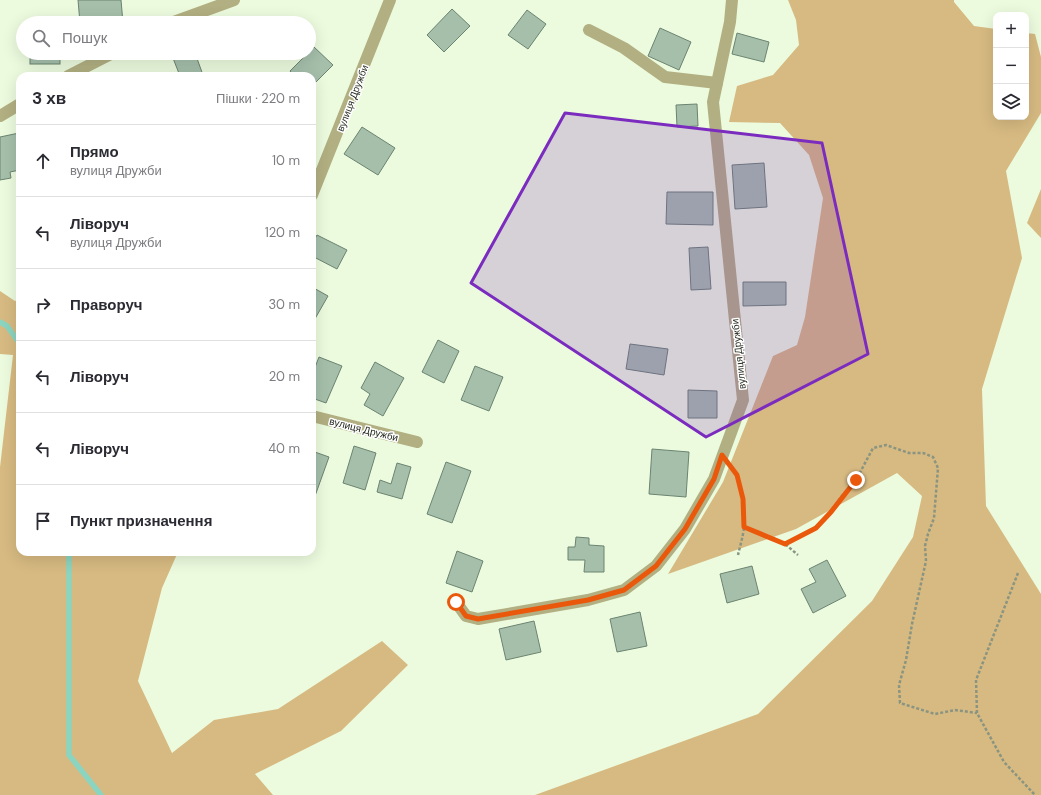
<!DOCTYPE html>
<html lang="uk">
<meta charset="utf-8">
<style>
:root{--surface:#fff;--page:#f2f2f3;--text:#2b2b33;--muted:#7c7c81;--line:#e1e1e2}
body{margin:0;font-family:"DM Sans",sans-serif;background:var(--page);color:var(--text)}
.controls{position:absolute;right:12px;top:12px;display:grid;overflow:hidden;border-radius:8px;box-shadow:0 4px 16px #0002}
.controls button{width:36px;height:36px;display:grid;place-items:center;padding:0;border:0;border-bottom:1px solid var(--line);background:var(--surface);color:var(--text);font:20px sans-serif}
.stop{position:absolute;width:12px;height:12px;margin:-9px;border:3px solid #ea580c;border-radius:50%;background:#fff}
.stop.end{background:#ea580c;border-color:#fff;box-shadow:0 1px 4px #0008}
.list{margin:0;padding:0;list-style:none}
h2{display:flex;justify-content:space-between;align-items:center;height:52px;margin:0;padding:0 16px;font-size:17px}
h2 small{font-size:13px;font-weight:400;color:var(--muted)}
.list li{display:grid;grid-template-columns:26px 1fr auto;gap:12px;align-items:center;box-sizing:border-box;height:72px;padding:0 16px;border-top:1px solid var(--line)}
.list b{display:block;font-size:15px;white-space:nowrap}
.list p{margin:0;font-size:13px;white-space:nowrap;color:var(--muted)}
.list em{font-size:13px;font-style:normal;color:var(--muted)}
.icon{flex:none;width:22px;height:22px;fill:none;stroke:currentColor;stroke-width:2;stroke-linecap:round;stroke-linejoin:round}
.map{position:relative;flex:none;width:1041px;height:795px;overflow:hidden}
.search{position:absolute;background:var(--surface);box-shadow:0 4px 16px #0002;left:16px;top:16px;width:300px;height:44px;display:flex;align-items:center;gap:10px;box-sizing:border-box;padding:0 14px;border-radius:22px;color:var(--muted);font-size:15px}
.panel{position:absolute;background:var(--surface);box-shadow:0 4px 16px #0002;left:16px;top:72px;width:300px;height:484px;border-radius:12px}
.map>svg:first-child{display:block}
.forest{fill:#d7ba82}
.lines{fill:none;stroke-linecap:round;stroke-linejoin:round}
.stream{stroke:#8ad4c0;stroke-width:5.5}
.building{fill:#a5bfab;stroke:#6b8471}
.path{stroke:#8a9480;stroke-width:2.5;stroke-dasharray:3 2;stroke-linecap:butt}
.minor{stroke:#b2b082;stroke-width:12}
.route{stroke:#ea580c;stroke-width:5}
.marked{fill:#7b2cbf;fill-opacity:0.2;stroke:#7b2cbf;stroke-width:3;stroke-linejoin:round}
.labels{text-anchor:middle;stroke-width:3;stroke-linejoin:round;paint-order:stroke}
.street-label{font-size:10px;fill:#242a1f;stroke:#fff}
</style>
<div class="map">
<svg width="1041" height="795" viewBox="0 0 1041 795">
<rect width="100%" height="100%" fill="#ecfbde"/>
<!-- forest -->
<g class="forest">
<path d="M788,0H954V2L974,26L996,29V117H1026V33L1035,34L1041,57V113L1006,171L1022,258L982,389L986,506L1041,594V795H535L758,714L872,601L913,537L922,496L897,473L796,529L668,574L723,482L773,356L797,345L805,317L823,198L809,155L780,123L729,122L737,86L773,75L799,45L796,20Z"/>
<path d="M1041,189V238L1027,223Z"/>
<path d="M0,291L15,301L20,299V552H178L162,588L138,681L172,753L214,720L278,709L382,641L408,665L341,731L255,774L273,795H0V467L13,355L0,354Z"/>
</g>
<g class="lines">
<!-- stream -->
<g class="stream">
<path d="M0,322L7,326L20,344"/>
<path d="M69,552V755L101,795"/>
</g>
</g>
<!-- building -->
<g class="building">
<path d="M78,0H121L123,23H107L106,20L80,23Z"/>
<path d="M452,9L470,26L444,52L427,35Z"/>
<path d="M527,10L546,24L528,49L508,35Z"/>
<path d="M660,28L691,42L679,70L648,56Z"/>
<path d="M737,33L769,42L764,62L732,54Z"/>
<path d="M314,47L333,65L312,86V76H294L290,71Z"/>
<rect x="30" y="53" width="30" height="11"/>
<path d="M171,53H195L203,75L180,76Z"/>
<path d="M244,53H265L244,57Z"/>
<path d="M697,104L698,126L677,127L676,105Z"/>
<path d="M362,127L395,148L378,175L344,154Z"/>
<path d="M19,133L20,156L18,157L20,170L10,172L11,178L0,180V137Z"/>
<path d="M764,163L767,207L735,209L732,165Z"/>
<path d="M667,192H713V225L666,224Z"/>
<path d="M317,235L347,250L337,269L312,256V244Z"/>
<path d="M708,247L711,289L691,290L689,248Z"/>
<path d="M743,282H786V305L743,306Z"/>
<path d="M312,287L328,296L312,324Z"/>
<path d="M438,340L459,351L444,383L422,372Z"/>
<path d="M630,344L668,349L664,375L626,369Z"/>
<path d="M319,357L342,366L326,403L312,398V375Z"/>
<path d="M375,362L404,378L383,416L364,405L370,394L361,388Z"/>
<path d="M475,366L503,377L489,411L461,400Z"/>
<path d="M688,390L717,391V418H688Z"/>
<path d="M354,446L376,453L365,490L343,483Z"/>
<path d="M652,449L689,452L686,497L649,494Z"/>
<path d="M312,451L329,457L315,496L312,495Z"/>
<path d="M446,462L471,471L452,523L427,514Z"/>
<path d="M397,463L411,467L402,499L377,492L380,480L391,484Z"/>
<path d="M576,537L589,538V545L604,546V572H584L585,560H568V547H575Z"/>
<path d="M457,551L483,561L472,592L446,583Z"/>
<path d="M827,560L846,596L813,613L801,589L816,582L809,569Z"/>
<path d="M752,566L759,594L727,603L720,574Z"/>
<path d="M640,612L647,646L617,652L610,619Z"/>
<path d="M534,621L541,652L506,660L499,629Z"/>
</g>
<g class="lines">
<!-- path -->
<g class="path">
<path d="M733,470C743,483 746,512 744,527C743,537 740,546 738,555"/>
<path d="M744,527L785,544L798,555"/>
<path d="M785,544L816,528L831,512L841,497L856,480L873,448L886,445L909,453H923L933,457L938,468L934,518L928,534L925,546L926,561L912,624L906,660L899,685L900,703L935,714L955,710L977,713"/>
<path d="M1018,573L976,680L977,713L1004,762L1035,795"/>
</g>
<!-- minor -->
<g class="minor">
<path d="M171,23L234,0"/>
<path d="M589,30L624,48L665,77L717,83"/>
<path d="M68,76L113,53"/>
<path d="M0,116L20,104"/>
<path d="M312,195L390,0"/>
<path d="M312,416L417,442"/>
<path d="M456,602L466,616L478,619L588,600L624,590L656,566L685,529L714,479L743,400L713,102L730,22L732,0"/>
</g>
</g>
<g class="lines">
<!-- route -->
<path class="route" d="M456,602L466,616L478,619L588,600L624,590L656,566L685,529L714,479L722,455L737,475L743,499L744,527L785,544L816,528L831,512L856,480"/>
</g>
<!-- marked area -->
<path class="marked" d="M565,113L822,143L868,354L706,437L471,283Z"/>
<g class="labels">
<!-- street labels -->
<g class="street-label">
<text transform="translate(352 98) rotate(-69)" y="4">вулиця Дружби</text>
<text transform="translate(738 354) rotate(-96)" y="4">вулиця Дружби</text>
<text transform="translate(364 429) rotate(14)" y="4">вулиця Дружби</text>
</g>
</g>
</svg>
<div class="controls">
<button>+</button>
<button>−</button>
<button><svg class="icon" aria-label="layers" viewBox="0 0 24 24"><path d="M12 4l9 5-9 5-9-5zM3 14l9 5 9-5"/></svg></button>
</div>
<div class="stop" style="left:456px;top:602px"></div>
<div class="stop end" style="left:856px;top:480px"></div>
<div class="search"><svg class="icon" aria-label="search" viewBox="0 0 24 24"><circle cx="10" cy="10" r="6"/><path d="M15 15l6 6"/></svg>Пошук</div>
<section class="panel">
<h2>3 хв<small>Пішки · 220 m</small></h2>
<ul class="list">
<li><svg class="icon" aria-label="ahead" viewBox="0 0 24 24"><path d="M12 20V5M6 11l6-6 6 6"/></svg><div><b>Прямо</b><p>вулиця Дружби</p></div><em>10 m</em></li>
<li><svg class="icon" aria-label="left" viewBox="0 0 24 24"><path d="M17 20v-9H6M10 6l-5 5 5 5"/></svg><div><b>Ліворуч</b><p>вулиця Дружби</p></div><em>120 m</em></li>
<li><svg class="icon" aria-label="right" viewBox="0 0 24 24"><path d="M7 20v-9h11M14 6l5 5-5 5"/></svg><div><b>Праворуч</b></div><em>30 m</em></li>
<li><svg class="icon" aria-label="left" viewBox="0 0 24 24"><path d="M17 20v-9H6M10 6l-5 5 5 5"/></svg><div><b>Ліворуч</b></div><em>20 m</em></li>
<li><svg class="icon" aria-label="left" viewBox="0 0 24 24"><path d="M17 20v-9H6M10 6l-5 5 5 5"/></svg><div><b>Ліворуч</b></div><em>40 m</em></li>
<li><svg class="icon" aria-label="arrive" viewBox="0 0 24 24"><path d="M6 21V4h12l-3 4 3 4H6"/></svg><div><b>Пункт призначення</b></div></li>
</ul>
</section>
</div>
